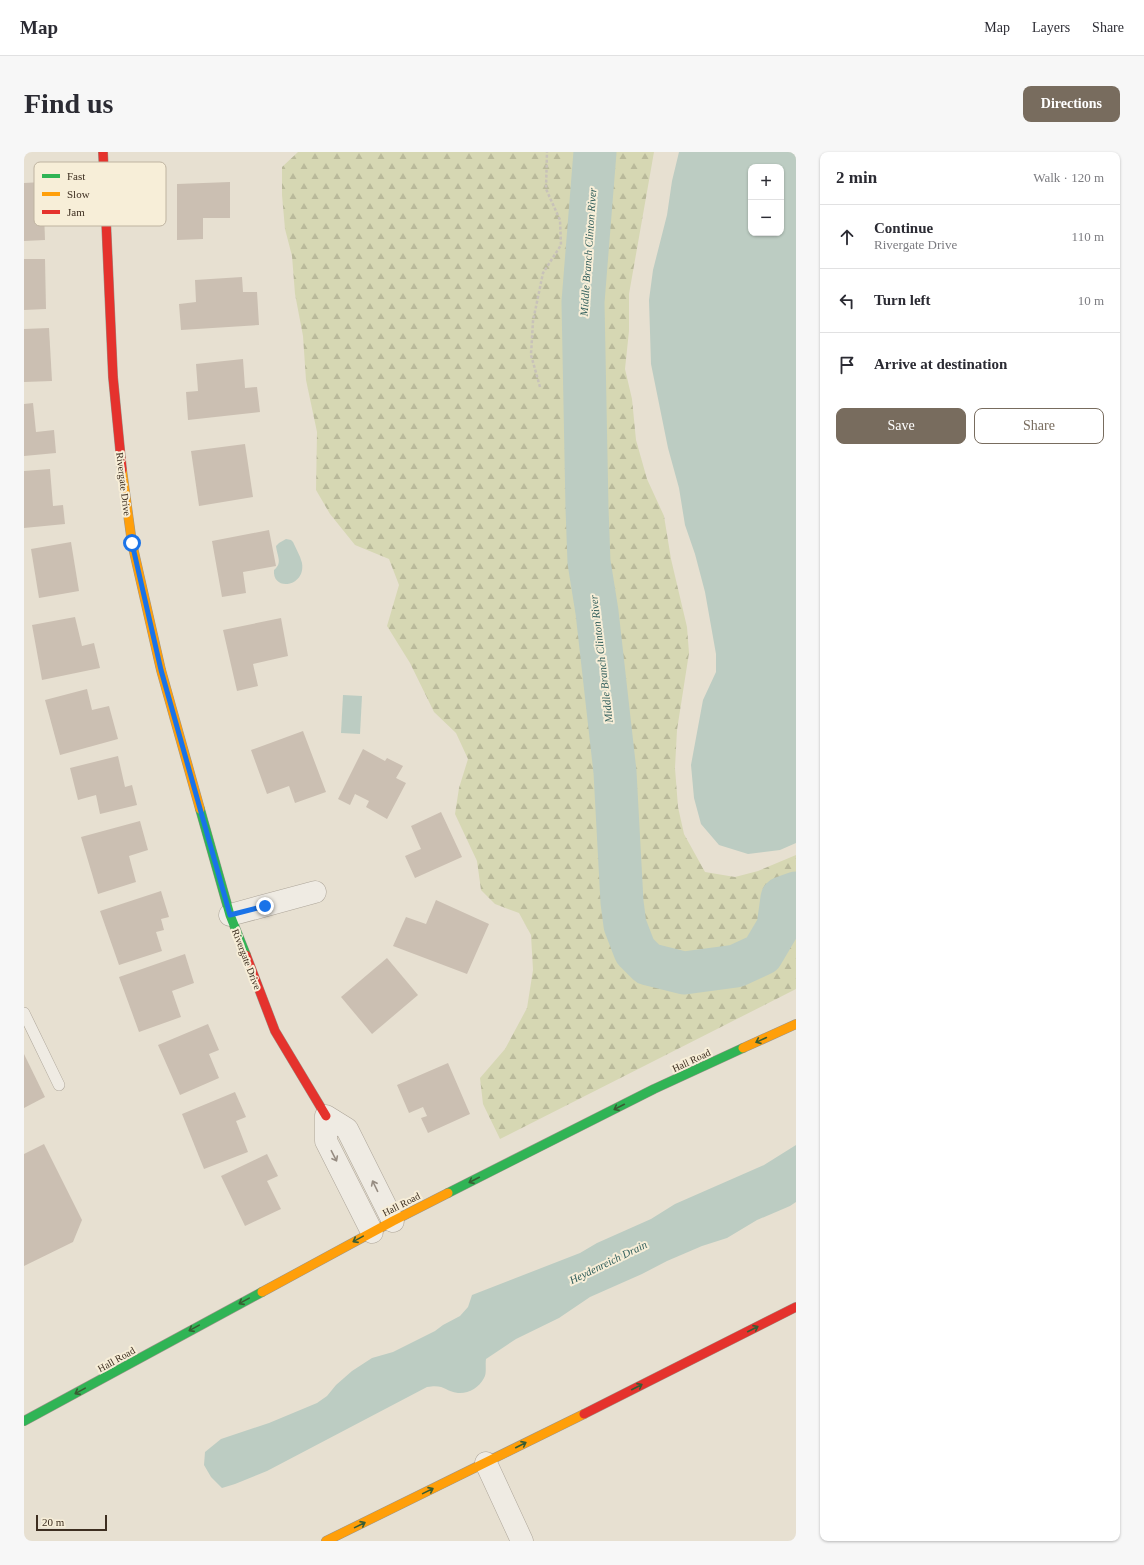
<!DOCTYPE html>
<meta charset="utf-8">
<style>
:root{--surface:#fff;--page:#f7f7f7;--text:#2b2b33;--muted:#7c7c81;--line:#e1e1e2;--accent:#786c5e}
body{margin:0;font-family:"Times New Roman",serif;background:var(--page);color:var(--text)}
.controls{position:absolute;right:12px;top:12px;display:grid;overflow:hidden;border-radius:8px;box-shadow:0 1px 3px #0004}
.controls button{width:36px;height:36px;display:grid;place-items:center;padding:0;border:0;border-bottom:1px solid var(--line);background:var(--surface);color:var(--text);font:20px sans-serif}
.scale{position:absolute;left:12px;bottom:10px;width:71px;box-sizing:border-box;padding-left:4px;border:2px solid #3d2e20;border-top:0;font-size:11px;line-height:14px;white-space:nowrap;color:#3d2e20;-webkit-text-stroke:3px #f7eed8;paint-order:stroke}
.stop{position:absolute;width:12px;height:12px;margin:-9px;border:3px solid #1a73e8;border-radius:50%;background:#fff}
.stop.end{background:#1a73e8;border-color:#fff;box-shadow:0 1px 4px #0008}
.list{margin:0;padding:0;list-style:none}
h2{display:flex;justify-content:space-between;align-items:center;height:52px;margin:0;padding:0 16px;font-size:17px}
h2 small{font-size:13px;font-weight:400;color:var(--muted)}
.list li{display:grid;grid-template-columns:26px 1fr auto;gap:12px;align-items:center;box-sizing:border-box;height:64px;padding:0 16px;border-top:1px solid var(--line)}
.list b{display:block;font-size:15px;white-space:nowrap}
.list p{margin:0;font-size:13px;white-space:nowrap;color:var(--muted)}
.list em{font-size:13px;font-style:normal;color:var(--muted)}
.actions{display:flex;gap:8px;padding:12px 16px}
.actions a{flex:1;padding:9px 0;border:1px solid var(--accent);border-radius:8px;text-align:center;font-size:14px;color:var(--accent)}
.actions .main{background:var(--accent);color:#fff}
.icon{flex:none;width:22px;height:22px;fill:none;stroke:currentColor;stroke-width:2;stroke-linecap:round;stroke-linejoin:round}
.map{position:relative;flex:none;width:772px;height:1389px;overflow:hidden;border-radius:8px}
header{display:flex;align-items:center;gap:24px;box-sizing:border-box;height:56px;padding:0 20px;background:var(--surface);border-bottom:1px solid var(--line)}
header strong{font-size:19px}
nav{display:flex;gap:22px;margin-inline-start:auto;font-size:14px}
.intro{display:flex;align-items:center;justify-content:space-between;box-sizing:border-box;height:96px;padding:0 24px}
h1{margin:0;font-size:28px}
.button{padding:10px 18px;border-radius:8px;background:var(--accent);color:#fff;font-size:14px;font-weight:700}
main{display:flex;gap:24px;padding:0 24px}
aside{flex:1;background:var(--surface);border-radius:8px;box-shadow:0 1px 3px #0004}
.map>svg:first-child{display:block}
.forest{fill:url(#forest-firs)}
.water{fill:#bcccc2;fill-rule:evenodd}
.lines{fill:none;stroke-linecap:round;stroke-linejoin:round}
.river{stroke:#bcccc2;stroke-width:43}
.building{fill:#cbbfb2}
.lane-casing{stroke:#ada599;stroke-width:12}
.street-casing{stroke:#ada599;stroke-width:23}
.fast-casing{stroke:#9c958a;stroke-width:10}
.slow-casing{stroke:#9c958a;stroke-width:10}
.jam-casing{stroke:#9c958a;stroke-width:10}
.path{stroke:#c8c2b9;stroke-width:2.5;stroke-dasharray:3 2;stroke-linecap:butt}
.lane{stroke:#efebe3;stroke-width:11}
.street{stroke:#efebe3;stroke-width:22}
.fast{stroke:#30b455;stroke-width:9}
.slow{stroke:#ff9f0a;stroke-width:9}
.jam{stroke:#e5322d;stroke-width:9}
.oneway{stroke:#385d33}
.oneway2{stroke:#968c82}
.route{stroke:#1a73e8;stroke-width:5}
.labels{text-anchor:middle;stroke-width:4;stroke-linejoin:round;paint-order:stroke}
.street-label{font-size:10px;fill:#3d2e20;stroke:#f7eed8}
.water-label{font-size:11px;font-style:italic;fill:#2f5d5a;stroke:#f7eed8}
.key{fill:#f7eed8;stroke:#bfb4a1;stroke-width:1}
.key-label{font-size:11px;fill:#3d2e20}
</style>
<header>
<strong>Map</strong>
<nav><a>Map</a><a>Layers</a><a>Share</a></nav>
</header>
<div class="intro"><h1>Find us</h1><a class="button">Directions</a></div>
<main>
<div class="map">
<svg width="772" height="1389" viewBox="0 0 772 1389">
<defs>
<pattern id="forest-firs" width="22" height="20" patternUnits="userSpaceOnUse"><rect width="22" height="20" fill="#d6d7b3"/><path d="M5 1l3.5 6h-7zM16 11l3.5 6h-7z" fill="#b9b99a"/></pattern>
</defs>
<rect width="100%" height="100%" fill="#e7e0d1"/>
<!-- forest -->
<path class="forest" d="M274,0H630L605,142V179L601,217L608,247L612,288L623,327L640,364L647,407L663,475L665,501L653,578L651,616L654,655L660,682L681,720L711,725L734,719L772,703V837L476,987L459,952L456,926L481,897L503,856L509,818L507,783L495,761L471,752L457,738L453,709L431,662L435,636L444,607L432,581L410,560L386,511L363,474L375,433L365,407L331,393L306,362L292,338L293,280L282,228L279,184L271,142L268,104L261,77L258,43V15Z"/>
<!-- water -->
<g class="water">
<path d="M655,0H772V691L756,698L724,702L695,693L677,672L670,646L667,613L679,548L692,520V502L681,440L671,402L661,373L655,336L644,296L627,212L625,148L629,118L643,63L648,29ZM727,15H757V81H727Z"/>
<path d="M262,387L267,388L269,390C272,397 276,403 278,411C282,435 248,440 250,418C259,411 253,404 252,394L255,391Z"/>
<path d="M319,543L338,544L336,582L317,581Z"/>
<path d="M772,993V1050L766,1054L733,1068L703,1086L678,1094L643,1109L618,1122L566,1145L535,1166L492,1187L462,1207C461,1213 463,1221 460,1226C455,1236 444,1242 434,1241C420,1239 421,1232 403,1235L243,1319L211,1332L198,1336L187,1325L180,1313L181,1300L197,1287L245,1271L293,1251L303,1244L312,1233L328,1219L348,1206L369,1200L411,1179L419,1173L436,1164L444,1155L448,1143L556,1101L573,1091L627,1067L651,1052L740,1013Z"/>
</g>
<g class="lines">
<!-- river -->
<path class="river" d="M571,0L559,150L563,356L565,410L573,460L591,620L598,750L601,773L611,799L624,812L660,821L712,814L738,802L754,775L758,746L772,741"/>
</g>
<!-- building -->
<g class="building">
<path d="M19,30L21,88L0,89V31Z"/>
<path d="M206,30V66H179V87L153,88V32Z"/>
<path d="M0,107H21L22,157L0,158Z"/>
<path d="M218,125L219,140H233L235,173L157,178L155,152L172,150L171,128Z"/>
<path d="M25,176L28,229L0,230V177Z"/>
<path d="M219,207L221,236L233,235L236,260L164,268L162,240L174,239L172,212Z"/>
<path d="M9,251L12,280L30,278L32,301L0,304V252Z"/>
<path d="M221,292L229,345L175,354L167,299Z"/>
<path d="M26,317L29,354L39,353L41,372L0,376V319Z"/>
<path d="M245,378L252,414L219,420L222,441L198,445L188,389Z"/>
<path d="M47,390L55,439L15,446L7,397Z"/>
<path d="M51,465L58,494L70,491L76,516L18,528L8,473Z"/>
<path d="M257,466L264,504L229,512L234,534L213,539L199,478Z"/>
<path d="M63,537L68,558L85,554L94,587L36,603L21,548Z"/>
<path d="M279,579L302,640L271,651L265,634L243,642L227,598Z"/>
<path d="M339,597L361,609L363,606L379,614L372,626L382,631L363,667L342,655L345,649L331,642L326,653L314,647Z"/>
<path d="M94,604L101,635L108,633L113,653L76,662L72,643L54,648L46,616Z"/>
<path d="M417,660L438,705L391,726L381,704L397,697L387,674Z"/>
<path d="M116,669L124,698L105,704L112,730L74,742L57,685Z"/>
<path d="M137,739L145,765L137,767L140,778L132,780L138,799L95,813L76,759Z"/>
<path d="M412,748L465,772L443,822L369,794L382,765L402,772Z"/>
<path d="M161,802L170,831L148,839L157,865L115,880L95,825Z"/>
<path d="M363,806L394,843L348,882L317,845Z"/>
<path d="M184,872L195,898L185,902L195,926L156,943L134,893Z"/>
<path d="M0,902L21,945L0,956Z"/>
<path d="M424,911L446,962L404,981L397,966L403,964L399,955L385,961L373,933Z"/>
<path d="M211,940L222,965L212,969L224,1000L180,1017L158,962Z"/>
<path d="M20,992L58,1068L49,1090L0,1114V1002Z"/>
<path d="M243,1002L254,1024L243,1029L257,1057L221,1074L197,1024Z"/>
</g>
<g class="lines">
<defs>
<path id="lane" d="M0,861L35,933"/>
<g id="street">
<path d="M206,763L291,740"/>
<path d="M348,1080L302,989V964L323,977L369,1069"/>
<path d="M462,1311L498,1389"/>
</g>
<g id="fast">
<path d="M176,657L206,763L222,803"/>
<path d="M424,1041L630,937L719,896"/>
<path d="M0,1269L238,1140"/>
</g>
<g id="slow">
<path d="M98,318L108,391L137,518L176,657"/>
<path d="M719,896L772,872"/>
<path d="M238,1140L369,1069L424,1041"/>
<path d="M302,1389L560,1262"/>
</g>
<g id="jam">
<path d="M79,0L89,225L98,318"/>
<path d="M222,803L251,879L302,964"/>
<path d="M560,1262L772,1155"/>
</g>
</defs>
<!-- lane casing -->
<use href="#lane" class="lane-casing"/>
<!-- street casing -->
<use href="#street" class="street-casing"/>
<!-- fast casing -->
<use href="#fast" class="fast-casing"/>
<!-- slow casing -->
<use href="#slow" class="slow-casing"/>
<!-- jam casing -->
<use href="#jam" class="jam-casing"/>
<!-- path -->
<path class="path" d="M516,235L507,203L509,169L519,121L537,93L536,68L522,37L523,0"/>
<!-- lane -->
<use href="#lane" class="lane"/>
<!-- street -->
<use href="#street" class="street"/>
<!-- fast -->
<use href="#fast" class="fast"/>
<!-- slow -->
<use href="#slow" class="slow"/>
<!-- jam -->
<use href="#jam" class="jam"/>
</g>
<!-- one-way arrows -->
<defs><path id="oneway-shaft" d="M-6 0H5M1.5-3L5.5 0L1.5 3" fill="none" stroke-width="1.6" stroke-linecap="round" stroke-linejoin="round"/></defs>
<g class="oneway">
<use href="#oneway-shaft" transform="translate(737 888) rotate(155)"/>
<use href="#oneway-shaft" transform="translate(595 955) rotate(153)"/>
<use href="#oneway-shaft" transform="translate(450 1028) rotate(153)"/>
<use href="#oneway-shaft" transform="translate(334 1087) rotate(151)"/>
<use href="#oneway-shaft" transform="translate(220 1149) rotate(151)"/>
<use href="#oneway-shaft" transform="translate(170 1176) rotate(151)"/>
<use href="#oneway-shaft" transform="translate(729 1177) rotate(-27)"/>
<use href="#oneway-shaft" transform="translate(613 1235) rotate(-27)"/>
<use href="#oneway-shaft" transform="translate(56 1239) rotate(151)"/>
<use href="#oneway-shaft" transform="translate(497 1293) rotate(-27)"/>
<use href="#oneway-shaft" transform="translate(404 1339) rotate(-26)"/>
<use href="#oneway-shaft" transform="translate(336 1373) rotate(-26)"/>
</g>
<g class="oneway2">
<use href="#oneway-shaft" transform="translate(310 1004) rotate(63)"/>
<use href="#oneway-shaft" transform="translate(351 1034) rotate(-116)"/>
</g>
<g class="lines">
<!-- route -->
<path class="route" d="M108,391L137,518L206,763L241,754"/>
</g>
<g class="labels">
<!-- street labels -->
<g class="street-label">
<text transform="translate(100 332) rotate(83)" y="4">Rivergate Drive</text>
<text transform="translate(223 807) rotate(69)" y="4">Rivergate Drive</text>
<text transform="translate(667 908) rotate(-25)" y="4">Hall Road</text>
<text transform="translate(377 1052) rotate(-27)" y="4">Hall Road</text>
<text transform="translate(92 1207) rotate(-29)" y="4">Hall Road</text>
</g>
<!-- water labels -->
<g class="water-label">
<text transform="translate(564 100) rotate(-86)" y="4">Middle Branch Clinton River</text>
<text transform="translate(577 507) rotate(-97)" y="4">Middle Branch Clinton River</text>
<text transform="translate(584 1110) rotate(-26)" y="4">Heydenreich Drain</text>
</g>
</g>
<!-- legend -->
<rect x="10" y="10" width="132" height="64" rx="6" class="key"/>
<rect x="18" y="22" width="18" height="4" fill="#30b455"/>
<rect x="18" y="40" width="18" height="4" fill="#ff9f0a"/>
<rect x="18" y="58" width="18" height="4" fill="#e5322d"/>
<g class="key-label">
<text x="43" y="28">Fast</text>
<text x="43" y="46">Slow</text>
<text x="43" y="64">Jam</text>
</g>
</svg>
<div class="controls">
<button>+</button>
<button>−</button>
</div>
<div class="scale">20 m</div>
<div class="stop" style="left:108px;top:391px"></div>
<div class="stop end" style="left:241px;top:754px"></div>
</div>
<aside>
<h2>2 min<small>Walk · 120 m</small></h2>
<ul class="list">
<li><svg class="icon" aria-label="ahead" viewBox="0 0 24 24"><path d="M12 20V5M6 11l6-6 6 6"/></svg><div><b>Continue</b><p>Rivergate Drive</p></div><em>110 m</em></li>
<li><svg class="icon" aria-label="left" viewBox="0 0 24 24"><path d="M17 20v-9H6M10 6l-5 5 5 5"/></svg><div><b>Turn left</b></div><em>10 m</em></li>
<li><svg class="icon" aria-label="arrive" viewBox="0 0 24 24"><path d="M6 21V4h12l-3 4 3 4H6"/></svg><div><b>Arrive at destination</b></div></li>
</ul>
<div class="actions"><a class="main">Save</a><a>Share</a></div>
</aside>
</main>
